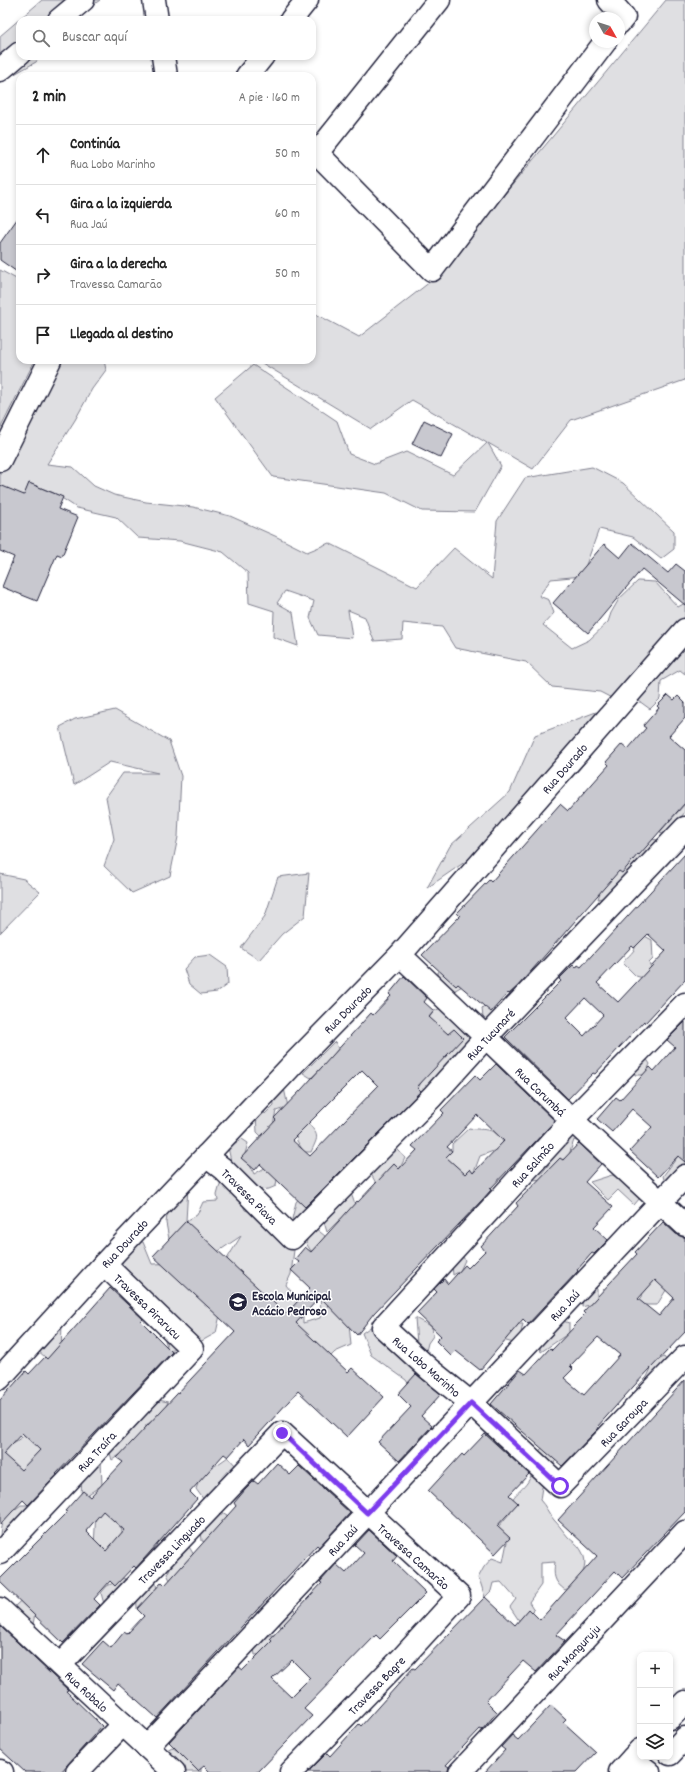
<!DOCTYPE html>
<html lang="es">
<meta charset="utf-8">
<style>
:root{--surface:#fff;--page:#f6f6f6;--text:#222;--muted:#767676;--line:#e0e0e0}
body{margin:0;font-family:Dekko,sans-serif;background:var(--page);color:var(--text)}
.controls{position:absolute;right:12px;bottom:12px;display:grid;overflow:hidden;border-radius:8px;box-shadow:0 2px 6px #0003}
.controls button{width:36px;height:36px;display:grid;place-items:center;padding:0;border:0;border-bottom:1px solid var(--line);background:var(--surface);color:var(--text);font:20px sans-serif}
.compass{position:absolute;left:589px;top:12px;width:36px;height:36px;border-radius:50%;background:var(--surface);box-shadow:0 2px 6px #0003;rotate:129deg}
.stop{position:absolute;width:12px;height:12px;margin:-9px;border:3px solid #7c3aed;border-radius:50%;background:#fff}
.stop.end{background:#7c3aed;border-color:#fff;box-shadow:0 1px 4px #0008}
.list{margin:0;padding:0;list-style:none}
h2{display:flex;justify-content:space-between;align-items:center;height:52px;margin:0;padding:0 16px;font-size:17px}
h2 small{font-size:13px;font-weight:400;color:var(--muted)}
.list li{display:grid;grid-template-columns:26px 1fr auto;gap:12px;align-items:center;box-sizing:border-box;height:60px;padding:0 16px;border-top:1px solid var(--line)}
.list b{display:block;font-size:15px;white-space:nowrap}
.list p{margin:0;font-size:13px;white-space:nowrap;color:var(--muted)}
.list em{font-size:13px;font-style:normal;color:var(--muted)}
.icon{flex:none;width:22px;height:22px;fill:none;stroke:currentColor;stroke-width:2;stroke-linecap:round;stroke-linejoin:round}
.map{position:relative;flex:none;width:685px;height:1772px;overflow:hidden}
.search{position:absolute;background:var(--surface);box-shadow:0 2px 6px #0003;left:16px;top:16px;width:300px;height:44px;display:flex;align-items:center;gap:10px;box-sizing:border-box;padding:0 14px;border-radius:12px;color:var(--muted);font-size:15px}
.panel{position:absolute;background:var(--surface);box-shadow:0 2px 6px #0003;left:16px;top:72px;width:300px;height:292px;border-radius:12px}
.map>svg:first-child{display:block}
.green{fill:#dfdfe2;stroke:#80808e}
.building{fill:#c8c8cf;stroke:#22223b;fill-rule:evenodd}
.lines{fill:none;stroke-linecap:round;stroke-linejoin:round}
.minor-casing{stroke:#22223b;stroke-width:25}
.minor{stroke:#fff;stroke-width:22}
.route{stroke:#7c3aed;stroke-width:5}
.labels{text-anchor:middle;stroke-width:3;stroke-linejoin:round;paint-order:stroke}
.street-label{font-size:13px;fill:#22223b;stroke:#fff}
.poi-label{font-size:13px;font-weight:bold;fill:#22223b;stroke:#fff;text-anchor:start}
</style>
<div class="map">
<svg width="685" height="1772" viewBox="0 0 685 1772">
<rect width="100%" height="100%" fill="#fff"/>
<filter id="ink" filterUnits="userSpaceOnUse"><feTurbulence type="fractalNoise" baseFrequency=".025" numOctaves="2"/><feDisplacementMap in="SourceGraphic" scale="8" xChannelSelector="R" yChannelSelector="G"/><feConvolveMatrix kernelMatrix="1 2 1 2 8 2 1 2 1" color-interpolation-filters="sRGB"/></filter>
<g filter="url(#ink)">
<!-- green -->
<g class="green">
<path d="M42,0H100L73,20H20V56H41L36,62L0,82V36Z"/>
<path d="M666,0H685V380L571,420L533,469L488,443L501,466L475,512L422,511L386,493L273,477L215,397L253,365L337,421L349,454L375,464L406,452L453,475L487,443L412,400L371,429L257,360H312V312L359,337L435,278Z"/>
<path d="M0,270L20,281V360H35L0,429Z"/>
<path d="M53,360H104L106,370L92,389L75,420L47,464L73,467L94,486L114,495L146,502L193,507L230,516L275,536L307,552L329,543L417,587L454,548L492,579L497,521L525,478L592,467L623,483L674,531V549L661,559L633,537L599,529L582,576L551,579L539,596L549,600L554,613L543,625L572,648L589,640L608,622L611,613L619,599L638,581L655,582L678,607L685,603V674L680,670L661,681L660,699L650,709L639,701L627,706L600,692L552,687L526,662L455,648L442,627L403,623L402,639L374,641L365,617L348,610L352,638L318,635L310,618L314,601L285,591L277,603L293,612L298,646L273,637L274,611L249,603L248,573L223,552L180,541L138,538L116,517L77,508L54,493L29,483L23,501L0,486V465Z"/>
<path d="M115,710L169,741L181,776L178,837L170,876L132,893L104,866L114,839L106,797L123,773H158L110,762L74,785L60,727L75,719Z"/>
<path d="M596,712L616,723L589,758L561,790L547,774L472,857L427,888L450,846L510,792L535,735Z"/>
<path d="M685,804V812L667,835L660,832Z"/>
<path d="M646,839L660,840L612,896L598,899L602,886Z"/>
<path d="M309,873L305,916L282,934L259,960L241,948L265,916L278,877Z"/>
<path d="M0,874L24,879L40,892L0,933Z"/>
<path d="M643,935L652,940L653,959L649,963L651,967L643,978L636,976L623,963C626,957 631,955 634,950C637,944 638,940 643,935Z"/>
<path d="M210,955L227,967L228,984L217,992L201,994L189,984L184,969L195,957Z"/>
<path d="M453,965L469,982L452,992L439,988L438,972Z"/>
<path d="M494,997L503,1001L508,1013L484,1028L482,1008Z"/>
<path d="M445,1006L469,1027L471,1047L431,1093L416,1092L434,1059L451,1051L462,1036L421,1029L434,1011Z"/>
<path d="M335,1041L338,1049L330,1060L311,1078L303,1073Z"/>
<path d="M646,1058L650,1064L645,1075H635L633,1063Z"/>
<path d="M284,1088L288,1107L276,1111L272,1129L262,1137L257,1132L256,1114L262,1108L265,1114L274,1105L273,1097Z"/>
<path d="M584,1118L588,1146L574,1140L568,1158L557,1161L543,1179L533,1180L519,1170L520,1150L530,1149L540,1159L541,1174L549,1164V1141L547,1123L556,1120L565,1126Z"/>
<path d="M307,1122C319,1136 319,1135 311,1152H304L297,1141L296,1136Z"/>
<path d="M469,1128C485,1131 494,1126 503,1142L496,1150L480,1156L474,1172L466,1175L450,1165L446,1157L452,1151V1144Z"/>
<path d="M242,1139L248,1143L245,1154L254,1174L270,1165L278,1172L276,1186L269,1189L257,1190L233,1171L228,1147Z"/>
<path d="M393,1144L405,1158L400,1168L377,1185L371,1174Z"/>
<path d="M685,1147V1174L665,1183L663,1176Z"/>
<path d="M332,1171C347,1179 351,1192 356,1208L338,1221L327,1232L324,1222L338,1208L336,1199L322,1189Z"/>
<path d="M223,1174L233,1182L245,1210L297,1226L291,1274L286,1285L303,1306V1323L320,1318L321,1287L349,1324L351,1345L335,1352L324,1363L227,1259L241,1236L204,1261L195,1236L169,1239L166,1223L169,1198L188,1187L186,1221L197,1215L203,1202L218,1201L217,1195Z"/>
<path d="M612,1175L617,1177L640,1198L634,1205L618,1190L608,1200L590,1182Z"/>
<path d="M300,1197L311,1200L313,1213L303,1223L292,1219L296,1202Z"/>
<path d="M315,1228L325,1236V1246L311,1251L306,1243L310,1232Z"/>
<path d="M130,1242H143L152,1264L188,1263L220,1315L216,1333L198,1343L168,1350L164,1337L131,1310L121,1299L122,1263Z"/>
<path d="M458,1250L465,1260L460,1271L453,1275L451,1255Z"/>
<path d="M654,1270L671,1282L657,1305H646L641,1318L632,1293L639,1300L642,1297L644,1285Z"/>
<path d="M594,1286L597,1289V1300L589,1305L582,1307L583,1292Z"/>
<path d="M415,1318L432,1327L433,1336L428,1343L421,1371L409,1385L406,1380L371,1355L362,1333L379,1321L398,1324L409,1344H417Z"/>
<path d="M563,1321L569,1323V1333L541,1352L538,1340Z"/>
<path d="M62,1322L61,1355L46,1361L45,1357L37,1350Z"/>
<path d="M514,1324H523L520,1337L514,1343L502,1340Z"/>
<path d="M664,1357L669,1364L643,1393L636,1388L647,1377L654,1362Z"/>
<path d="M158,1360L165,1377L149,1398L168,1402L162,1415L146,1425L144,1439L112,1460L109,1450L127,1420L120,1406Z"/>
<path d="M31,1431L45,1445L25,1469L10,1476L0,1465L6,1448Z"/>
<path d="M542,1448L561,1453C550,1466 552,1469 557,1485L542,1487L540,1500C546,1506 548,1513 554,1520C559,1525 563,1531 568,1537C572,1541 578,1544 581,1550C591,1566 580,1583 565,1590C554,1582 553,1575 555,1562L541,1563V1585L529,1602L534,1610L524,1621L520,1622L510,1607L516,1599L501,1582L493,1583L491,1591L485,1597C482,1590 482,1584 478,1578L484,1567L492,1558L503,1562L507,1542L498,1527L510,1513C510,1491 523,1494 531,1476C536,1466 533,1456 542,1448Z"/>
<path d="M228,1457L236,1466L217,1509L227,1515L222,1535L213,1544L202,1541L201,1531L204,1500L196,1489L202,1472L218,1464Z"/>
<path d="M101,1460L102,1485L81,1499L82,1471Z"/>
<path d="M21,1505H31L0,1543C0,1520 2,1519 21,1505Z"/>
<path d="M107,1506L118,1508L123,1537L116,1557L94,1545L96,1513Z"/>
<path d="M185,1540L197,1560L171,1582L167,1574Z"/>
<path d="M124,1578L129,1587L104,1604L101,1593L107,1586Z"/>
<path d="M147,1578L156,1583L157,1593L137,1609L136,1585Z"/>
<path d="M31,1591L36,1608L32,1630L57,1671L51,1672L40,1648L21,1644L14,1635V1607Z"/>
<path d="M271,1594L275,1599L294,1608L296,1618L266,1654L255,1655L254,1648L268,1635H274L281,1629L277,1614L255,1612Z"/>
<path d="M172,1747L201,1768V1772H182L168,1759L167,1750Z"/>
</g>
<!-- building -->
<g class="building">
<path d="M20,215V274L0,260V243Z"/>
<path d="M424,420L453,434L441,458L412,444Z"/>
<path d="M29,483L63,497L58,509L78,517L62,556L57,554L37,601L2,587L14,557L0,551V485L24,495Z"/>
<path d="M632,543L668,573L676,564L685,571V605L642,569L588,633L553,603L604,544L620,558Z"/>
<path d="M668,695L674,700L678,696L685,703V718L669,736L685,750V803L639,855L638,854L622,873L619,871L518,986L509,994L508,993L491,1012L458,984L456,986L422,955L460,916L457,913L489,880L491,882L560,804L568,811L609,765L606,762L622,744L628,749L646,728L643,726L659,708L657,706Z"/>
<path d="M685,854V980L645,1023L644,1021L595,1074L593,1073L568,1099L505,1037L561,981L559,979L573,965L576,968L578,965L581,967ZM648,934L666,951L618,1002L597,983L632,946L634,948ZM585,998L603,1015L584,1036L566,1018Z"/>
<path d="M404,976L427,998L424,1002L434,1011L429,1017L448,1034L454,1029L463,1038L417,1087L421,1091L305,1207L260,1164L255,1170L241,1158L276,1120L274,1118L302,1089L371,1013L373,1015L391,996L389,994ZM362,1070L378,1086L310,1156L292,1140Z"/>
<path d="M685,1022V1162L678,1156L658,1177L630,1151L652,1127L632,1109L612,1132L597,1119L616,1097L620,1100L650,1067L654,1071L675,1047L667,1040Z"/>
<path d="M496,1064L555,1121L490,1189L491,1190L483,1199L374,1313L357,1335L320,1297L296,1323L348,1372L352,1368L384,1397L347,1437L298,1391L249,1445L244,1439L228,1457L224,1454L190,1492L197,1499L136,1568L134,1566L115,1586L110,1581L94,1599L100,1605L63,1643L0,1582V1579L67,1512L65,1511L83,1491L90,1497L123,1462L117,1458L235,1332L153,1256L186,1221L286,1314L310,1288L291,1270L299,1262L295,1259L305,1247L311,1252L357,1201L358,1202L394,1164L399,1169L417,1150L412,1146L444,1113L441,1110L475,1075L480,1080ZM477,1115L504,1141L473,1173L470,1169L465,1174L446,1157L452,1151L447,1147ZM103,1511L124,1530L106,1551L86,1531Z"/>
<path d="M579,1143L601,1164L585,1182L613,1207L594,1227L608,1240L594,1254L592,1253L577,1270L578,1271L528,1324L523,1319L480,1370L456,1351L451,1356L436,1341L441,1336L417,1313L437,1292L434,1289L444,1279L448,1284L465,1265L468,1268L485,1251L481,1246L518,1206L516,1203L560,1158L563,1160Z"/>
<path d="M663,1222L676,1234L685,1237V1332L633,1387L597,1427L599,1428L562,1466L491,1404L520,1370L526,1374L550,1348L552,1350L576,1325L575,1324L585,1314L583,1312L637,1254L635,1252ZM655,1280L674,1298L659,1316L638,1299ZM598,1337L620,1355L584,1395L564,1378L573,1369L570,1366Z"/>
<path d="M110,1288L143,1319L141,1321L172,1352L56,1474L57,1475L28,1505L23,1500L0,1525V1400L26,1371L29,1374L45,1357L47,1359ZM22,1433L40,1450L21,1470L3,1454Z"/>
<path d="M416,1374L441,1394L421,1416L432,1426L399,1461L378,1442L411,1407L398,1394Z"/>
<path d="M685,1380V1512L622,1578L615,1571L556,1635L565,1641L536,1672L523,1661L486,1701L497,1712L482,1730L480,1729L446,1765L449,1767L448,1772H308L327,1753L330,1756L359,1724L361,1726L413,1668L415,1669L485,1597L515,1625L529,1609L540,1620L597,1556L558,1520Z"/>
<path d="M485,1434L529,1474L509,1495L518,1503L497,1526L510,1538L495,1554L428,1491L462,1454L464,1456Z"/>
<path d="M277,1463L290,1475L299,1466L350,1513L319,1547L317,1545L157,1718L118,1683L113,1690L82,1664L103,1641L111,1648L124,1632L127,1634L144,1616L137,1609L162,1582L165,1585L219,1525L236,1506L234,1503L245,1490L254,1481L258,1484Z"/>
<path d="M369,1530L397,1556L393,1561L426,1593L380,1639L376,1635L304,1709L312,1716L258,1772H210L204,1766L198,1771L169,1742L239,1667L243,1670L272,1641L270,1639L322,1583L320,1582L336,1564L346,1573L364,1553L355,1545ZM292,1660L310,1678L291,1697L272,1679Z"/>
<path d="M0,1626L68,1690L66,1691L102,1726L61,1772H25L0,1749Z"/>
<path d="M551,1705L566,1719L563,1722L596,1752L577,1772H485L505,1750L501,1747L512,1735L518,1740Z"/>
</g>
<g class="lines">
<defs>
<g id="minor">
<path d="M154,0L157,20"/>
<path d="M439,0L317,153L432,270L605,42"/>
<path d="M609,0L624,17L619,23"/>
<path d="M59,20L83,0"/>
<path d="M291,20L307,0"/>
<path d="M163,56L166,76"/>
<path d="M0,70L20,53"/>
<path d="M247,76L263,56"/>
<path d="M0,460L50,360"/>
<path d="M400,955L463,1015L572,1120L685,1225"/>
<path d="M685,1004L572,1120L383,1327L429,1369L471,1403L560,1486L685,1357"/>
<path d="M206,1156L223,1169L292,1238L432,1097L486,1037L685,828"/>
<path d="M0,1378L104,1264L297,1060L400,955L685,630"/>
<path d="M0,1553L192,1349L104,1264"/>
<path d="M0,1609L174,1772"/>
<path d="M60,1665L282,1433L459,1596L403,1657L291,1772"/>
<path d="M670,1718L685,1702"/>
<path d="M147,1747L685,1176"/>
<path d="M670,1754L685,1738"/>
<path d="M632,1759L649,1772"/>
<path d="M0,1771L2,1772"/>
<path d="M77,1772L123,1724"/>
<path d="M460,1772L685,1532"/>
<path d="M620,1772L640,1750"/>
</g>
</defs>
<!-- minor casing -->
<use href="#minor" class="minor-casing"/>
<!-- minor -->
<use href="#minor" class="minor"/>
</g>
</g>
<g class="lines" filter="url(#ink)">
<!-- route -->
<path class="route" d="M282,1433L367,1513L471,1403L560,1486"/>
</g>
<!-- icons -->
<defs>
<symbol id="school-disc" viewBox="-11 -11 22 22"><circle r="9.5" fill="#22223b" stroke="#fff"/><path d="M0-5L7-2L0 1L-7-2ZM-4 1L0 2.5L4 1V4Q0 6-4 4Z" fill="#fff"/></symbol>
</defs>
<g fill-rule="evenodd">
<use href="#school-disc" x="227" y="1291" width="22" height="22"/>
</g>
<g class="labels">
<!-- street labels -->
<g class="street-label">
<text transform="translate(564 768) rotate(-49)" y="5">Rua Dourado</text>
<text transform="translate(347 1009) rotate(-45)" y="5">Rua Dourado</text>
<text transform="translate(490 1034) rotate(-47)" y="5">Rua Tucunaré</text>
<text transform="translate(541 1091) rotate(44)" y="5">Rua Corumbá</text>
<text transform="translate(532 1164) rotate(-48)" y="5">Rua Salmão</text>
<text transform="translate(250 1196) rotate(45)" y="5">Travessa Piava</text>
<text transform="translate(124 1243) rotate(-47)" y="5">Rua Dourado</text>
<text transform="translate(564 1305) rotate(-47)" y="5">Rua Jaú</text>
<text transform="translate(148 1306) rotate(44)" y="5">Travessa Pirarucu</text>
<text transform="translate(427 1366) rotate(41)" y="5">Rua Lobo Marinho</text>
<text transform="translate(623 1422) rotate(-46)" y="5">Rua Garoupa</text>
<text transform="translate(96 1451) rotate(-47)" y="5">Rua Traíra</text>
<text transform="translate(342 1540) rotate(-47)" y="5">Rua Jaú</text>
<text transform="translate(171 1549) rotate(-46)" y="5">Travessa Linguado</text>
<text transform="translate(414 1556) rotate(42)" y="5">Travessa Camarão</text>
<text transform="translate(573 1652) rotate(-47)" y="5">Rua Manguruju</text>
<text transform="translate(376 1685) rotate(-46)" y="5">Travessa Bagre</text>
<text transform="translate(87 1691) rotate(43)" y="5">Rua Robalo</text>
</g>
<!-- poi labels -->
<g class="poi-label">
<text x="252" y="1300">Escola Municipal<tspan x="252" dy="15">Acácio Pedroso</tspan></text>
</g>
</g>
</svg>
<div class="controls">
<button>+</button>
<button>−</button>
<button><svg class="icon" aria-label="layers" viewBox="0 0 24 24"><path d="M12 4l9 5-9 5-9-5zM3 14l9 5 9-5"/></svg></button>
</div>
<svg class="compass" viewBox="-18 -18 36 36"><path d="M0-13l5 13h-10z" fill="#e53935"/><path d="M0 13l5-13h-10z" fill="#767676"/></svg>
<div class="stop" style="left:560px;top:1486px"></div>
<div class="stop end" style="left:282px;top:1433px"></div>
<div class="search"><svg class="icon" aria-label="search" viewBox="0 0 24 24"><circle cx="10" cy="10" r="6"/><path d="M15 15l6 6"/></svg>Buscar aquí</div>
<section class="panel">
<h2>2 min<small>A pie · 160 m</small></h2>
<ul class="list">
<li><svg class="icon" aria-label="ahead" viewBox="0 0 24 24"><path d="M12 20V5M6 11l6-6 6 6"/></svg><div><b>Continúa</b><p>Rua Lobo Marinho</p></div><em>50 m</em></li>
<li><svg class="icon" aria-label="left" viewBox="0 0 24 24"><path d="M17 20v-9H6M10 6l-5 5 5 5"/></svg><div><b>Gira a la izquierda</b><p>Rua Jaú</p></div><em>60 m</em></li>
<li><svg class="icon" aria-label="right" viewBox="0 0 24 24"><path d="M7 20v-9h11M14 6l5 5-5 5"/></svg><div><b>Gira a la derecha</b><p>Travessa Camarão</p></div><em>50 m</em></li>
<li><svg class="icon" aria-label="arrive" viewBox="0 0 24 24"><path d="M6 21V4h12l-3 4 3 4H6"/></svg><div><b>Llegada al destino</b></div></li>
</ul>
</section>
</div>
